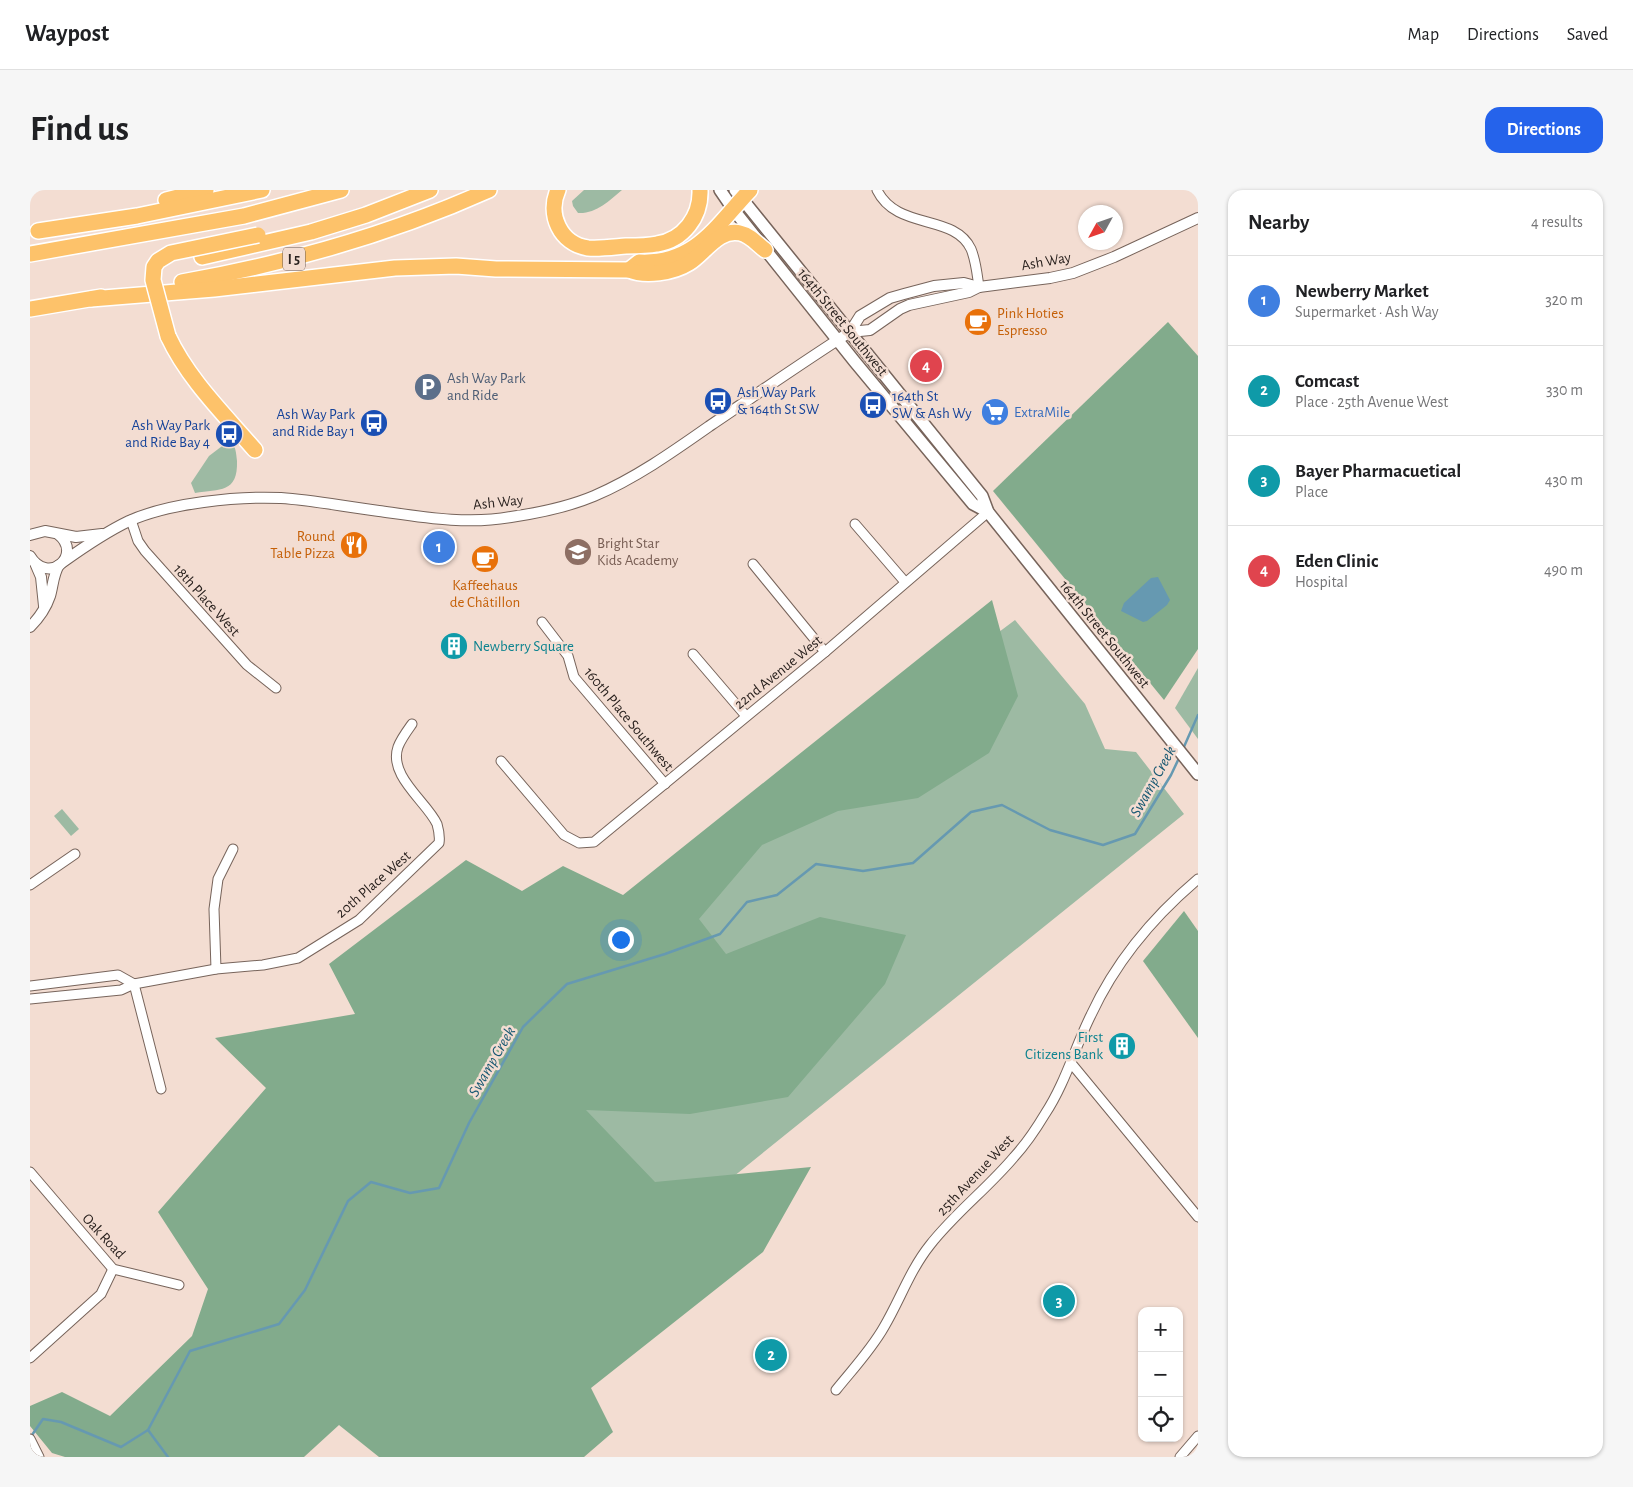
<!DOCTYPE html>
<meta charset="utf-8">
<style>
:root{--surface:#fff;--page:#f6f6f6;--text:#202124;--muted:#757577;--line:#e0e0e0;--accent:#2563eb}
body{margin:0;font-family:"Alegreya Sans",sans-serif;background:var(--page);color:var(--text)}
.controls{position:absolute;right:15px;bottom:15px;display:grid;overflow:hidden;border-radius:10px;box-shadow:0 1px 4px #0004}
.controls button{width:45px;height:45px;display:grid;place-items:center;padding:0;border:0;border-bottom:1px solid var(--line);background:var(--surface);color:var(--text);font:25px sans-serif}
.compass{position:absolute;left:1048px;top:15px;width:45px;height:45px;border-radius:50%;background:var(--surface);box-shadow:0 1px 4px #0004;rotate:230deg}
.you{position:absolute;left:590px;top:749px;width:18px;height:18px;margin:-12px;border:4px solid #fff;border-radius:50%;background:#1a73e8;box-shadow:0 0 0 8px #1a73e833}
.badge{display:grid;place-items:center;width:32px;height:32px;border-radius:50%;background:var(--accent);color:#fff;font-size:16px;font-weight:700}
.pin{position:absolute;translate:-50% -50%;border:2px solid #fff;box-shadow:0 1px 5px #0006}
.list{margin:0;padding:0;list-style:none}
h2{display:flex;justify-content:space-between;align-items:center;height:65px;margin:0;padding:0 20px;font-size:21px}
h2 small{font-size:16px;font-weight:400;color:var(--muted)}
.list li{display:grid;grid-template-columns:32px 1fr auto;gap:15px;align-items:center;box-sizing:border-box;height:90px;padding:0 20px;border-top:1px solid var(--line)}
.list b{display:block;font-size:19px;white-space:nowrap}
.list p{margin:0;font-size:16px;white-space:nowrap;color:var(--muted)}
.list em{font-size:16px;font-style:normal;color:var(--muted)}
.icon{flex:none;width:28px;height:28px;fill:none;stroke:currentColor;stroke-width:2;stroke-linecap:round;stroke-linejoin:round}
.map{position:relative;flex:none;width:1168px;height:1267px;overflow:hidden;border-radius:15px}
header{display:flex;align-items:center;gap:30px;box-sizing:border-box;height:70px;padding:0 25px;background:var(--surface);border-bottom:1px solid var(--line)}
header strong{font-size:24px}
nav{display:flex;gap:28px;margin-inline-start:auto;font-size:18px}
.intro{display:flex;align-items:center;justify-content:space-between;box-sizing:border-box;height:120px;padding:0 30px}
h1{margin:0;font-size:35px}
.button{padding:12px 22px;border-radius:15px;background:var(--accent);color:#fff;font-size:18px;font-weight:700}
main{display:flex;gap:30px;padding:0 30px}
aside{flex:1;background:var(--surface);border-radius:15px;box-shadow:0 1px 4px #0004}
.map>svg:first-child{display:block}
.green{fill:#9dbaa3}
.forest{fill:#82ab8c}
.water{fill:#6699b1}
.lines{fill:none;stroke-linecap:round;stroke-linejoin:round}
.stream{stroke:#6699b1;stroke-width:2.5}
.minor-casing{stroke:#77645b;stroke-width:11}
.tertiary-casing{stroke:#77645b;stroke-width:12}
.secondary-casing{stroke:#77645b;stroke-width:14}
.motorway-casing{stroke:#fff;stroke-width:18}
.minor{stroke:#fff;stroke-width:9}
.tertiary{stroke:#fff;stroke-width:10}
.secondary{stroke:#fff;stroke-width:11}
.motorway{stroke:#fdc26a;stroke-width:15}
.motorway-bridge-casing{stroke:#fff;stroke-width:18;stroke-linecap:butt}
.motorway-bridge{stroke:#fdc26a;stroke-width:15}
.labels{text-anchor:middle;stroke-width:5;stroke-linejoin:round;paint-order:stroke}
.shield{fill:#f3ddd2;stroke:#665954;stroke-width:1}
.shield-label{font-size:14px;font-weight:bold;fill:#29211e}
.street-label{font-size:15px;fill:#29211e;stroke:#f3ddd2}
.food-label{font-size:15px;fill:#c56008;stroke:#f3ddd2;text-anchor:start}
.service-label{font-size:15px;fill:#4e5e75;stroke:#f3ddd2;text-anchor:start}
.transit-label{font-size:15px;fill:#164399;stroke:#f3ddd2;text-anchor:start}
.shop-label{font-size:15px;fill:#366cbe;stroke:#f3ddd2;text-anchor:start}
.education-label{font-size:15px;fill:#785e54;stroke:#f3ddd2;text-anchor:start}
.culture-label{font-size:15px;fill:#0d838f;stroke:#f3ddd2;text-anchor:start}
.water-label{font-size:16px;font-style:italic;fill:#175872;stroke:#f3ddd2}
</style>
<header>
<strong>Waypost</strong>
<nav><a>Map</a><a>Directions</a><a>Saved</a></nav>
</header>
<div class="intro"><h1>Find us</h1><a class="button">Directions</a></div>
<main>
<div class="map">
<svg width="1168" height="1267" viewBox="0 0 1168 1267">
<rect width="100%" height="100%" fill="#f3ddd2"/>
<!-- green -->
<g class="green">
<path d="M554,0H592C579,11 566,24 548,23L543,16L542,11Z"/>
<path d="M200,250C206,257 206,262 207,271C208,303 190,299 165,303L161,293L179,266Z"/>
<path d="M985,430L1055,514L1075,559L1106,562L1154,624L504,1147L590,726Z"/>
<path d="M1168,478V549L1145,518Z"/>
<path d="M32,619L49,639L41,646L24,626Z"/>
</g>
<!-- forest -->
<g class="forest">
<path d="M1138,132L1168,166V459L1134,510L963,301Z"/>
<path d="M962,410L988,506L959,563L888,608L808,621L732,655L669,729L696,764L790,727L876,745L855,794L758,907L660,924L556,920L625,992L781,977L733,1062L561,1198L583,1242L554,1267H349L309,1235L274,1267H35L22,1263L0,1236V1216L32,1202L80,1226L162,1146L178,1099L128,1022L236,898L185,848L325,824L299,774L436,670L492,701L533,676L593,705Z"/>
<path d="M1154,721L1168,741V848L1113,771Z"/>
</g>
<!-- water -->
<path class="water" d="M1128,387L1140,410L1137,415L1117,431L1113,432L1091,421L1094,413L1121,388Z"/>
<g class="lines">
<!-- stream -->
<g class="stream">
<path d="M1153,559L1168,525"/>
<path d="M118,1240L138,1267"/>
<path d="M2,1245L13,1229L31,1232L91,1257L118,1240L160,1161L249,1134L275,1100L318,1011L341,992L380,1003L409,998L439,933L493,837L537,794L635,764L690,744L717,712L747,705L786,674L833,681L883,673L941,622L972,615L1020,640L1073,655L1105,644L1141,585L1150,566"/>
</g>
<defs>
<g id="minor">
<path d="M847,0C867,41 924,23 941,59C946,71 947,84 949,97"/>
<path d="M101,330L108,351L115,361L217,475L246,498"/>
<path d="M825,334L875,392"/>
<path d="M723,374L795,462"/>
<path d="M512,432L538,466L544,487L635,594"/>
<path d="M663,464L716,526"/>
<path d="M471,571L534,645L549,653L564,652L795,462L958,322"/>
<path d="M0,695L45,664"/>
<path d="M186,779L184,719L188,689L203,659"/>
<path d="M104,794L131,899"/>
<path d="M0,796L88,785L104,794"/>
<path d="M0,809L91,800L104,794L186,779L233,775L268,768L329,730L409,653C410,647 409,641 407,634C397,612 358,586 368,557C371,549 377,541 382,534"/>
<path d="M1041,873L1168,1027"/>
<path d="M0,982L83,1079L149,1095"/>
<path d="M0,1168L71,1104L83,1079"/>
<path d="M806,1200C822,1180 841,1160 854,1137C870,1110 880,1080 900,1055C925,1023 958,998 984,967C995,955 1006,939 1015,924C1035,894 1045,857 1061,825C1086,771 1123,727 1168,689"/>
<path d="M0,1249L9,1267"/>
<path d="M1150,1267L1168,1246"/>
</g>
<g id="tertiary">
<path d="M820,142L840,140L870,119L879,115L939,102L949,97"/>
<path d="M0,345L15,341L46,347L72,344"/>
<path d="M0,366C18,396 54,365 28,344"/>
<path d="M33,372C54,357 76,342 99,331C139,313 207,306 251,308C283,310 316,317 349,321C392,327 437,335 481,327C508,323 538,317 564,306C606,288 644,261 681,235C727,204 773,172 820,142L830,126L860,108L874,104L904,96L934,93L949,97L1020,88L1043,83L1084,67L1168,28"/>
<path d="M5,373L11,387L14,416"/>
<path d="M0,437C8,429 16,418 20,406C23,396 23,385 29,375"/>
</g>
<g id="secondary">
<path d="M690,0L703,19L825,172L943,314L958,322"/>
<path d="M705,0L952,306L958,322L1168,584"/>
</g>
<g id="motorway">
<path d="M528,0C517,24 530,54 558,58C570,59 584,57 596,56C606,56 617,56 627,54C653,50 671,27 670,0"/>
<path d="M136,10L176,0"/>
<path d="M8,41L107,26L232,0"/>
<path d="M0,64L214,26L311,0"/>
<path d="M172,67L281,42L336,25L400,0"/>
<path d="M599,80L609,72C665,75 686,36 720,0"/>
<path d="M152,92C259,73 359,45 459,0"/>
<path d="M61,109L184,99L365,78L426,76L466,79L599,80C615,87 643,83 659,73C674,64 689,38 710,43C720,45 727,54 735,60"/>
<path d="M0,119L71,107"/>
<path d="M138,146C158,189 194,224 225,260"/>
</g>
</defs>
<!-- minor casing -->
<use href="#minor" class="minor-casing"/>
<!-- tertiary casing -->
<use href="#tertiary" class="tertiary-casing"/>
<!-- secondary casing -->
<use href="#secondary" class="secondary-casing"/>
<!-- motorway casing -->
<use href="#motorway" class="motorway-casing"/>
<!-- minor -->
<use href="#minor" class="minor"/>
<!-- tertiary -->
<use href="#tertiary" class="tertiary"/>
<!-- secondary -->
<use href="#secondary" class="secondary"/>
<!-- motorway -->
<use href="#motorway" class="motorway"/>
<defs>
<path id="motorway-bridge" d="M138,146L123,90L124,77L128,71L141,63L228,45"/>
</defs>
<!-- motorway-bridge casing -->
<use href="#motorway-bridge" class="motorway-bridge-casing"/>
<!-- motorway-bridge -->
<use href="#motorway-bridge" class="motorway-bridge"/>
</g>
<!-- icons -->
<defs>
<symbol id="cafe-disc" viewBox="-11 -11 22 22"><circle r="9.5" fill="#e8710a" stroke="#f3ddd2"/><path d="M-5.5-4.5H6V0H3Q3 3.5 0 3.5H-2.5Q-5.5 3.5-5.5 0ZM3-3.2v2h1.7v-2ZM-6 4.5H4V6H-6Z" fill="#fff"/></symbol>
<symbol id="parking-disc" viewBox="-11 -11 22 22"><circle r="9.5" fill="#5c6f8a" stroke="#f3ddd2"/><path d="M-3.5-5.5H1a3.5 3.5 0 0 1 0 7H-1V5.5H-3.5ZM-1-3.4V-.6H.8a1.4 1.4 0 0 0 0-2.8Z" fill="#fff"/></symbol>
<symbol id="bus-disc" viewBox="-11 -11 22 22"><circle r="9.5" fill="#1a4fb4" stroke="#f3ddd2"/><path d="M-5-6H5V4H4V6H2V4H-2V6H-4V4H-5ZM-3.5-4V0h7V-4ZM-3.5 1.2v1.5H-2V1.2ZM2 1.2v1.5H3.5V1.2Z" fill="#fff"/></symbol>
<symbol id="supermarket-disc" viewBox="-11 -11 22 22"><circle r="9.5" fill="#3f7fe0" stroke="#f3ddd2"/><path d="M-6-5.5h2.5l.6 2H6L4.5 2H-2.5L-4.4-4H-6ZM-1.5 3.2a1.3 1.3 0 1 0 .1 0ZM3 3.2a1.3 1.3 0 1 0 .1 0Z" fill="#fff"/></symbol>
<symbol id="restaurant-disc" viewBox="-11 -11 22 22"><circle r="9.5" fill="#e8710a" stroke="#f3ddd2"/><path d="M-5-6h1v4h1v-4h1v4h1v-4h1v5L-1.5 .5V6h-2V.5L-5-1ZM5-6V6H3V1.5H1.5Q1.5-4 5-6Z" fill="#fff"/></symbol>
<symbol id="school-disc" viewBox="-11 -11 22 22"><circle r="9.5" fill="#8d6e63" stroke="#f3ddd2"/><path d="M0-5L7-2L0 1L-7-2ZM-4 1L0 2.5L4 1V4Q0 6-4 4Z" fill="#fff"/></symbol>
<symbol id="building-disc" viewBox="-11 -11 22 22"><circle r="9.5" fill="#0f9aa8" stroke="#f3ddd2"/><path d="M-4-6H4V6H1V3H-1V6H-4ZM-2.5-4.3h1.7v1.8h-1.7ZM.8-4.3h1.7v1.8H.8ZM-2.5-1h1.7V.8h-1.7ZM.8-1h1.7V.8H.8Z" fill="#fff"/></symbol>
</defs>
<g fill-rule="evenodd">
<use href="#cafe-disc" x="932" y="116" width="32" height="32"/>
<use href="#parking-disc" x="382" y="181" width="32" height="32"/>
<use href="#bus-disc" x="672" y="195" width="32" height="32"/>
<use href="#bus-disc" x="827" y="199" width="32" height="32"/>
<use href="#supermarket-disc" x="949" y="206" width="32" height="32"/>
<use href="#bus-disc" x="328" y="217" width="32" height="32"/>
<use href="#bus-disc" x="183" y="228" width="32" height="32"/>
<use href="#restaurant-disc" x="308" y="339" width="32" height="32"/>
<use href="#school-disc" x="532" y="346" width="32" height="32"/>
<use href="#cafe-disc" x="439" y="353" width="32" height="32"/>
<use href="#building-disc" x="408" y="440" width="32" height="32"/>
<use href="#building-disc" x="1076" y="840" width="32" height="32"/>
</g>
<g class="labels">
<!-- shield labels -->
<rect class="shield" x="253" y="57.5" width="22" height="23" rx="4"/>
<g class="shield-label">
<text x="264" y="74">I 5</text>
</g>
<!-- street labels -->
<g class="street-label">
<text transform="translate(1016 71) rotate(-10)" y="5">Ash Way</text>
<text transform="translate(813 132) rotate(51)" y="5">164th Street Southwest</text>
<text transform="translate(468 312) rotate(-6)" y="5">Ash Way</text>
<text transform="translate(177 410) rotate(48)" y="5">18th Place West</text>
<text transform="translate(1075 444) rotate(51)" y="5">164th Street Southwest</text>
<text transform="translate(748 482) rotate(-39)" y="5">22nd Avenue West</text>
<text transform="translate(599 529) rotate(50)" y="5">160th Place Southwest</text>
<text transform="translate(343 694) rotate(-41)" y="5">20th Place West</text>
<text transform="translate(945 985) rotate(-47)" y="5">25th Avenue West</text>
<text transform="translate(74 1046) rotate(47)" y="5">Oak Road</text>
</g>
<!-- food labels -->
<g class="food-label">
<text x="967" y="128">Pink Hoties<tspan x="967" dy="17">Espresso</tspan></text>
<text x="305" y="351" text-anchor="end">Round<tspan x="305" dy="17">Table Pizza</tspan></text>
<text x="455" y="400" text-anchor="middle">Kaffeehaus<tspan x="455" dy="17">de Châtillon</tspan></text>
</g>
<!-- service labels -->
<g class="service-label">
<text x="417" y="193">Ash Way Park<tspan x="417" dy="17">and Ride</tspan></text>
</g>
<!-- transit labels -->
<g class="transit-label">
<text x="707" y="207">Ash Way Park<tspan x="707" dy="17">&amp; 164th St SW</tspan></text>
<text x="862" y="211">164th St<tspan x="862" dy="17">SW &amp; Ash Wy</tspan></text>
<text x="325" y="229" text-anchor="end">Ash Way Park<tspan x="325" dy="17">and Ride Bay 1</tspan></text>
<text x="180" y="240" text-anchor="end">Ash Way Park<tspan x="180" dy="17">and Ride Bay 4</tspan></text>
</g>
<!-- shop labels -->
<g class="shop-label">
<text x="984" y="227">ExtraMile</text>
</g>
<!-- education labels -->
<g class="education-label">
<text x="567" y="358">Bright Star<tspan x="567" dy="17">Kids Academy</tspan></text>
</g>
<!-- culture labels -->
<g class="culture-label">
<text x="443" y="461">Newberry Square</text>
<text x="1073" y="852" text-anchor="end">First<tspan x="1073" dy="17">Citizens Bank</tspan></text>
</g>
<!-- water labels -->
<g class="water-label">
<text transform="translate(1122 591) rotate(-61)" y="6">Swamp Creek</text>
<text transform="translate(461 871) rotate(-60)" y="6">Swamp Creek</text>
</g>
</g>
</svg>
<div class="controls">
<button>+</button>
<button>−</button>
<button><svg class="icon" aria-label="locate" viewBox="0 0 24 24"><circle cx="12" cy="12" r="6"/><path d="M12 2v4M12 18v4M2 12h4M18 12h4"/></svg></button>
</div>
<svg class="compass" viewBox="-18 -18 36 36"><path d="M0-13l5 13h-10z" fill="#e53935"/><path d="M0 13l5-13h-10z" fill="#757577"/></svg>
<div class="you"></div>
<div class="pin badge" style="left:409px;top:357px;background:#3f7fe0">1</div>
<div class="pin badge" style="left:741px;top:1165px;background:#0f9aa8">2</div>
<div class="pin badge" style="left:1029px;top:1111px;background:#0f9aa8">3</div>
<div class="pin badge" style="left:896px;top:176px;background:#e0444e">4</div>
</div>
<aside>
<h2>Nearby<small>4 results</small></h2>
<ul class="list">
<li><span class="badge" style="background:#3f7fe0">1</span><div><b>Newberry Market</b><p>Supermarket · Ash Way</p></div><em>320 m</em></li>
<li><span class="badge" style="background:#0f9aa8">2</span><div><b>Comcast</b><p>Place · 25th Avenue West</p></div><em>330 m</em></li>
<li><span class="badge" style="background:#0f9aa8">3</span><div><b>Bayer Pharmacuetical</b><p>Place</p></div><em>430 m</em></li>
<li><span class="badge" style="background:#e0444e">4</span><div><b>Eden Clinic</b><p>Hospital</p></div><em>490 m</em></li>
</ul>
</aside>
</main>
